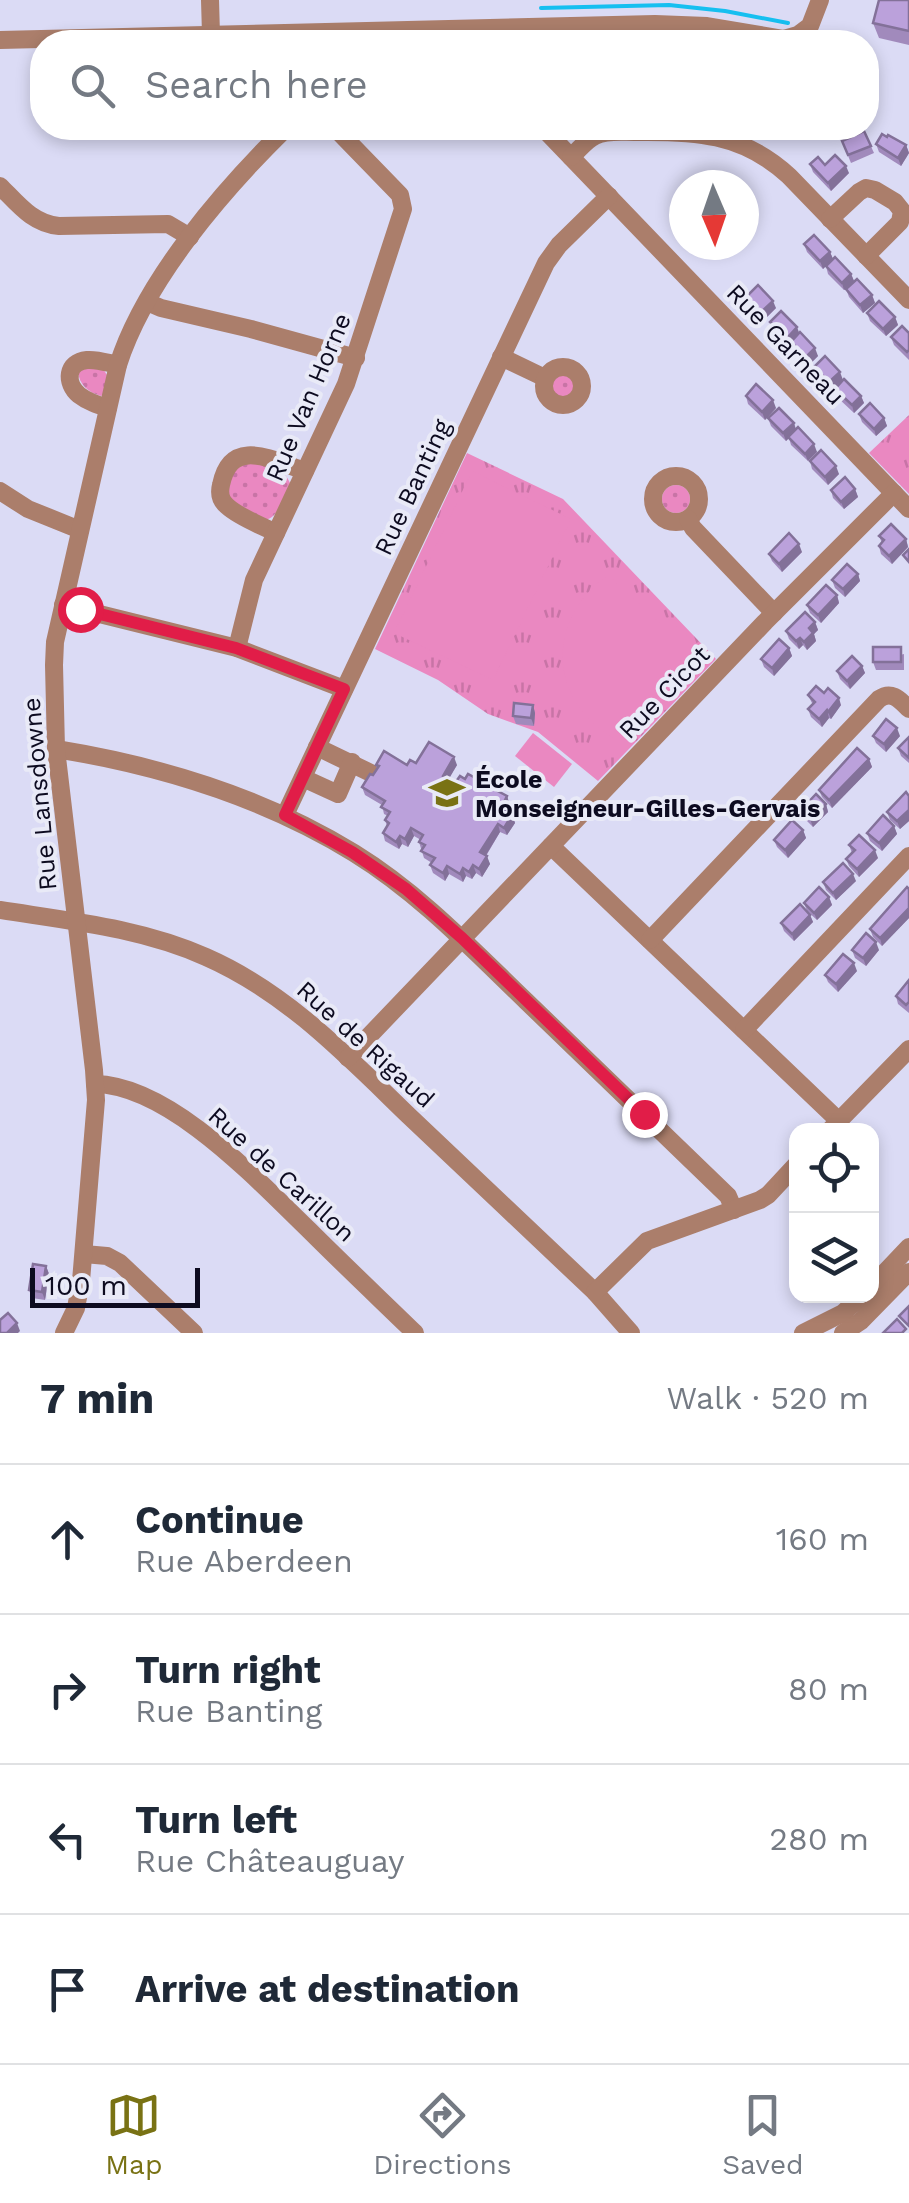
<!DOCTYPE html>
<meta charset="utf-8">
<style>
:root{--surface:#fff;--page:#f6f6f7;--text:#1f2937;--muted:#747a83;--line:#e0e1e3;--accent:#797214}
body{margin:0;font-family:"Work Sans",sans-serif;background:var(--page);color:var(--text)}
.controls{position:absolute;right:30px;bottom:30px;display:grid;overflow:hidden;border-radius:20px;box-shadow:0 5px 15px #0003}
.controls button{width:90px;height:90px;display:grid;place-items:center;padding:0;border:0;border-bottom:2px solid var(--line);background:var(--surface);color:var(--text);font:50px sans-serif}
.compass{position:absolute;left:669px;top:170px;width:90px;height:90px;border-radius:50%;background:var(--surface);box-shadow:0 5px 15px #0003;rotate:178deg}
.scale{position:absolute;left:30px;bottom:25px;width:170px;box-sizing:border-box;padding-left:10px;border:5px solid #0d0b20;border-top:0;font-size:28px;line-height:35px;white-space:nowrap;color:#0d0b20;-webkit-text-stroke:8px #e9eaf7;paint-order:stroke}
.stop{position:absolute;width:30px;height:30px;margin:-22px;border:8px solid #e11d48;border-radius:50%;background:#fff}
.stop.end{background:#e11d48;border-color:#fff;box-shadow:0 2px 10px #0008}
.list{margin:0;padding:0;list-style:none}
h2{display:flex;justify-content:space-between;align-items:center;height:130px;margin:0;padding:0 40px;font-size:42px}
h2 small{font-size:32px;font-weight:400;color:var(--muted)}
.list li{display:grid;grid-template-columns:65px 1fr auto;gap:30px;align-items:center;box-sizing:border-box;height:150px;padding:0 40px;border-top:2px solid var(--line)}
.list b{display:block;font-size:38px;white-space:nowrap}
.list p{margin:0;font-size:32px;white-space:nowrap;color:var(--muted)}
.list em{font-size:32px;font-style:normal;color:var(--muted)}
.icon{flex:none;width:55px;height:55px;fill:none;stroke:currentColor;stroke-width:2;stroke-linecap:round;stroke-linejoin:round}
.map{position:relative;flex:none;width:909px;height:1333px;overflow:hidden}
.search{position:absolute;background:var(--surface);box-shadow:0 5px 15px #0003;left:30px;right:30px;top:30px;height:110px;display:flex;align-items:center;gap:25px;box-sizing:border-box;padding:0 35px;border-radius:40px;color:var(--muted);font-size:38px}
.sheet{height:730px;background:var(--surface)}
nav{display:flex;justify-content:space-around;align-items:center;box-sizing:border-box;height:140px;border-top:2px solid var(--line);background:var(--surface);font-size:28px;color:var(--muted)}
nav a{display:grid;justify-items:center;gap:5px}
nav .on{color:var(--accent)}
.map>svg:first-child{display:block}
.grass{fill:url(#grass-dots)}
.park{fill:url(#park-tufts)}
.pitch{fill:#ea88c1}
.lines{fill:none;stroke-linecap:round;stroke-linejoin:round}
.stream{stroke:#16bff0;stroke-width:4}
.minor{stroke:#ab7e6b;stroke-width:18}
.wall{fill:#a18abc}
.shaded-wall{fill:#837199}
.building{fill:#bba1db;stroke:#837199;stroke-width:2.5}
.route{stroke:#e11d48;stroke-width:12}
.labels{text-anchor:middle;stroke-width:8;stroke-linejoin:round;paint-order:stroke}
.street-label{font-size:25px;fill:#0d0b20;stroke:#e9eaf7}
.poi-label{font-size:25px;font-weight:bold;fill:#0d0b20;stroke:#e9eaf7;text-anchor:start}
</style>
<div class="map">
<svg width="909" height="1333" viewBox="0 0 909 1333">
<defs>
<pattern id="grass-dots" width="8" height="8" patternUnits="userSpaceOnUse" patternTransform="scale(2.5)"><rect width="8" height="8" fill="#ea88c1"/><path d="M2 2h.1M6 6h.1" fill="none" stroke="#c874a6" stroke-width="1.8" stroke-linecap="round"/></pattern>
<pattern id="park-tufts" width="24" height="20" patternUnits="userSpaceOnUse" patternTransform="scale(2.5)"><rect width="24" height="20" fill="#ea88c1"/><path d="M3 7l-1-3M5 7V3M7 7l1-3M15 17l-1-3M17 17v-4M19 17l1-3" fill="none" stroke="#c874a6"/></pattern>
</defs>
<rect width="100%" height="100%" fill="#dbdbf5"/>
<!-- grass -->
<g class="grass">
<path d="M87,366L103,369L107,375L103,395L101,396C88,392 79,385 78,371Z"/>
<circle cx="563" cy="387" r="12"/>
<path d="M250,462C265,466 284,467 290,483C284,496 280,517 265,520L236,505L227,496L233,470Z"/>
<circle cx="676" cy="499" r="14"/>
</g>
<!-- park -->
<g class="park">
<path d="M909,415V494L869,453Z"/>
<path d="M467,453L563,499L716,659L598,781L538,732L488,714L438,680L375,649Z"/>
</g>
<!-- pitch -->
<g class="pitch">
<path d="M472,471L571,519L493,680L394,633Z"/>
<path d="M608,575L660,623L666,617L696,644L698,664L668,696L662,690L616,739C548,702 545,619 608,575Z"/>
<path d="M533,733L572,764L554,787L515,756Z"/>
</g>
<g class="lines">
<!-- stream -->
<path class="stream" d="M541,8L669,5L725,11L788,23"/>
<!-- minor -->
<g class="minor">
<path d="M210,0L211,34"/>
<path d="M0,40L655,24L707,26L784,39L798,35L810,26L820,0"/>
<path d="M543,128L909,509"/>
<path d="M571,157C579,150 586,140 595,136C607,130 622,132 634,132C694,131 743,133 789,176L909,300"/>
<path d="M0,186C18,204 33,224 59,226L168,224L190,237"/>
<path d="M830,219L859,192L866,188L875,190L895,202L902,211L900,222L866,256"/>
<path d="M147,302L161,308L251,329L356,358"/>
<path d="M501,357L545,378"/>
<circle cx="563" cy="386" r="19"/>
<path d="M108,408C98,405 88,402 79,395C65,383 66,362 87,360C97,359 108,363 118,365"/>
<circle cx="676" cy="499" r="23"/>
<path d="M0,491L28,509L80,530"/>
<path d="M688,519L693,528L774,613"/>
<path d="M276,533C261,525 240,518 227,506C220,500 219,493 221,485C231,436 272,460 305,471"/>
<path d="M63,605L237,648L344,689"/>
<path d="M237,648L254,580L346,384L403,209L400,195L335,128"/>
<path d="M317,747L377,776"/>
<path d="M56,749C161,766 263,797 354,853C419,893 472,949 526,1001C594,1066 661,1131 728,1196L734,1210"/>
<path d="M303,778L338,794L352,762"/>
<path d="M285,815L546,263L559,245L609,196"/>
<path d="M551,846L839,1121"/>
<path d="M0,910C70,921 141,928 206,957C286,992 346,1055 408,1115C470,1174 533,1233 595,1292L631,1333"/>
<path d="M650,940L879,699C892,690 900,700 909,709"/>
<path d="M744,1030L909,856"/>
<path d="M348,1058L765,622L894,493"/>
<path d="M95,1084C170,1085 258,1181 309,1230C344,1265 380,1299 415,1333"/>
<path d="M830,1130L909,1049"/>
<path d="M84,1254L107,1256L120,1263L194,1333"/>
<path d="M872,1286L909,1247"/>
<path d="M595,1292L647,1241L760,1200L768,1195L796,1165"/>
<path d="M64,1333L76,1308L81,1281L96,1100L94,1070L56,749L54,665L55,642L118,365C145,280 223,190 286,128"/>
<path d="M803,1333L843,1313L862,1296"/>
<path d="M843,1333L861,1321L909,1272"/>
</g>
</g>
<!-- wall -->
<g class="wall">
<path d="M909,0V45L879,38L873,23Z"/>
<path d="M864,131L874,153L851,163L842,141Z"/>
<path d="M876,144L906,145L909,153L901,166L879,152Z"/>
<path d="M810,164L825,165L849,173L831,191L813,172Z"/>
<path d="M804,244L830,252L833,259L851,274L854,281L844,290L828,274L826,266L823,269L807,252Z"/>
<path d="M846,289L872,295L875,303L863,313L849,297Z"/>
<path d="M746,297L776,308L764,320L749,305Z"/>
<path d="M867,313L895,317L898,325L886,336L870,321Z"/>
<path d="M770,322L799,333L818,356L809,365L793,350L791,344L790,346L773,329Z"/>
<path d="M909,333V360L894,345L891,337Z"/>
<path d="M825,356L832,390L817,375L814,367Z"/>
<path d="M835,389L861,396L864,403L854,413L837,397Z"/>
<path d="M746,396L776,408L765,420L748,404Z"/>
<path d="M859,414L884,418L887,426L876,436L862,422Z"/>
<path d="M768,418L794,423L796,429L817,452L808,461L791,445L789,438L786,441L771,426Z"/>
<path d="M810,461L839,474L828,485L812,469Z"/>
<path d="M855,489L858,497L844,509L833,498L831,490Z"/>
<path d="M879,536L906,539L908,547L892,564L881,554L879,546L882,543Z"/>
<path d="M802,552L782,572L772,561L769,554Z"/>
<path d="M858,574L860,581L845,597L835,588L832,580Z"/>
<path d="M837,595L839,603L821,623L810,613L807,605Z"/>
<path d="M815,622L818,630L814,634L816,641L807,650L803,645L799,649L789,639L786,631Z"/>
<path d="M789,648L792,656L774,676L764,667L761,659Z"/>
<path d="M904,654V670H876L873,662Z"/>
<path d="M862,666L865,673L850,689L840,679L837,671Z"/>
<path d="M808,695L841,705L831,719L829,718L822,727L811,717L808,709L813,705Z"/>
<path d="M533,705L535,713L534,726L516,724L513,716Z"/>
<path d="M873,736H900L886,752L876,743Z"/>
<path d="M909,737V763L901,756L898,748Z"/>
<path d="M869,759L872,767L832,808L822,797L819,790Z"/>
<path d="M416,763L457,765L448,779L455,783L465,779L481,781L501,789L499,792L507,796L515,823L507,835L500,832L486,856L490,864L482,877L476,873L472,879L466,876L463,882L449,874L445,881L433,873L430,865L432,863L424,858L419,842L421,840L414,836L408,847L402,844L399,849L385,841L383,833L387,826L385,820L388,816L384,814L382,805L365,795L362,787L377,769L376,765Z"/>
<path d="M909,796V821L900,829L890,820L887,812Z"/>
<path d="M826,804L828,812L813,827L804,818L801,810Z"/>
<path d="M894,826L897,834L882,851L870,841L867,833Z"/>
<path d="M803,830L806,838L788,858L777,847L774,840Z"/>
<path d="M849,845L878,858L859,877L849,866L846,859L852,853Z"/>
<path d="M856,881L836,900L826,890L823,882Z"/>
<path d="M909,889V918L882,946L873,937L870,929Z"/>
<path d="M829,897L832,905L817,920L807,911L804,903Z"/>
<path d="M810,915L813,922L794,941L784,931L781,923Z"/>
<path d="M852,950H879L866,966L855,958Z"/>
<path d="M857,971L838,992L828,982L825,975Z"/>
<path d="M909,980V1013L898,1004L896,996Z"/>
<path d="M46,1266L49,1274L45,1300L32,1298L29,1290Z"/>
</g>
<!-- shaded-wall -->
<g class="shaded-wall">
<path d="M906,145L909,153L901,166L898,158Z"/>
<path d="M846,166L849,173L831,191L828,183Z"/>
<path d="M830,252L833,259L823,269L820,261Z"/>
<path d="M851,274L854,281L844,290L842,283Z"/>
<path d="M872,295L875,303L863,313L860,305Z"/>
<path d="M773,301L776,308L764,320L761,312Z"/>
<path d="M895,317L898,325L886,336L883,329Z"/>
<path d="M797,327L800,335L790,346L787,338Z"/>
<path d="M815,348L818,356L809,365L806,357Z"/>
<path d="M840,372L843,380L832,390L829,382Z"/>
<path d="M861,396L864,403L854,413L852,405Z"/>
<path d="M773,400L776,408L765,420L762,412Z"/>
<path d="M884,418L887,426L876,436L874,429Z"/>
<path d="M794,423L796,431L786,441L783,433Z"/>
<path d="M814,444L817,452L808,461L805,454Z"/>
<path d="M836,466L839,474L828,485L825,477Z"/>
<path d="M855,489L858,497L844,509L841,502Z"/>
<path d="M906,539L908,547L892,564L889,556Z"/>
<path d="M799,544L802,552L782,572L779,564Z"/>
<path d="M858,574L860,581L845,597L843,589Z"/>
<path d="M837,595L839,603L821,623L818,615Z"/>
<path d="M815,622L818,630L814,634L816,641L807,650L804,642L809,628Z"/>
<path d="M800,638L803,645L799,649L796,641Z"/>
<path d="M789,648L792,656L774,676L772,668Z"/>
<path d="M862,666L865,673L850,689L847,681Z"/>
<path d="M839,698L841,705L831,719L828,712Z"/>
<path d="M533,705L535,713L534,726L531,718Z"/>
<path d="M827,710L829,718L822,727L819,719Z"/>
<path d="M897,728L900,736L886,752L884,744Z"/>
<path d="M454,757L457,765L446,784L443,776Z"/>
<path d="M869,759L872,767L832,808L829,800Z"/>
<path d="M507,796L512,812L508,819L504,802Z"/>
<path d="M826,804L828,812L813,827L810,819Z"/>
<path d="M909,810V821L900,829L897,821Z"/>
<path d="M512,815L515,823L507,835L504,828Z"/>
<path d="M498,824L500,832L483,860L480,852Z"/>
<path d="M894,826L897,834L882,851L879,843Z"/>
<path d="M411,828L414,836L408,847L405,839Z"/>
<path d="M803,830L806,838L788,858L785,850Z"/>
<path d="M400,836L402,844L399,849L396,842Z"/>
<path d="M875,850L878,858L859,877L857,869Z"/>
<path d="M487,856L490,864L482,877L479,869Z"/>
<path d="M473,865L476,873L472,879L469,872Z"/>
<path d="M447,866L449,874L445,881L443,873Z"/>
<path d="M463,868L466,876L463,882L460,874Z"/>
<path d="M853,874L856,881L836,900L833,893Z"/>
<path d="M829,897L832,905L817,920L814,913Z"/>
<path d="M909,908V918L882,946L880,938Z"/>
<path d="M810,915L813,922L794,941L792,934Z"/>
<path d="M876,942L879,950L866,966L863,958Z"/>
<path d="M854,963L857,971L838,992L836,984Z"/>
<path d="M46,1266L49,1274L45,1300L42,1292Z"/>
<path d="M17,1323L20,1331L18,1333H7Z"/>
</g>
<!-- building -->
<g class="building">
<path d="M879,0H909V31L873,23Z"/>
<path d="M864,131L871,146L848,155L842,141Z"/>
<path d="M882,134L887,137L888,135L906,145L898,158L876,144Z"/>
<path d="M835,155L846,166L828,183L810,164L818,157L825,165Z"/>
<path d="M814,235L830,252L820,261L804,244Z"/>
<path d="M835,257L851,274L842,283L826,266Z"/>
<path d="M857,279L872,295L860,305L846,289Z"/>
<path d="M758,285L773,301L761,312L746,297Z"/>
<path d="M879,301L895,317L883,329L867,313Z"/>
<path d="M781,311L797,327L787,338L770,322Z"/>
<path d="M902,326L909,333V350L907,352L891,337Z"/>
<path d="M800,332L815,348L806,357L791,342Z"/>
<path d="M825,356L840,372L829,382L814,367Z"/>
<path d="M844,379L861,396L852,405L835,389Z"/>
<path d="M756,384L773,400L762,412L746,396Z"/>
<path d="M870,403L884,418L874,429L859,414Z"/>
<path d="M779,408L794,423L783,433L768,418Z"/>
<path d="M798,427L814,444L805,454L788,437Z"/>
<path d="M821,450L836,466L825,477L810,461Z"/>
<path d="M845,477L855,489L841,502L831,490Z"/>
<path d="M891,524L906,539L889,556L879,546L884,540L879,536Z"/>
<path d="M789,533L799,544L779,564L769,554Z"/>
<path d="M909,549V562L903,555Z"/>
<path d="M847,564L858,574L843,589L832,580Z"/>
<path d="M826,585L837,595L818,615L807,605Z"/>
<path d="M805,612L815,622L809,628L813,633L804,642L800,638L796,641L786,631Z"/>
<path d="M779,639L789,648L772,668L761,659Z"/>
<rect x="873" y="647" width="28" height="15"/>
<path d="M852,656L862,666L847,681L837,671Z"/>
<path d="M816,686L824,693L828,688L839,698L828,712L827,710L819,719L808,709L815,702L808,695Z"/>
<path d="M514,703L533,705L531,718L513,716Z"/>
<path d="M886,719L897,728L884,744L873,736Z"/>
<path d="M909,737V758L898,748Z"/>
<path d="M429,742L454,757L443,776L455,783L460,776L465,779L468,774L481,781L486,774L498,782L494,789L507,796L504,802L509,805L505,811L512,815L504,828L498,824L480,852L487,856L479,869L473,865L469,872L463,868L460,874L447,866L443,873L430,865L435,858L421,851L425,845L419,842L423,835L411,828L405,839L400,836L396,842L383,833L389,823L385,820L390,812L381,807L385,801L362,787L370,774L373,775L379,766L376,765L384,751L407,765L410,760L416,763Z"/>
<path d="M857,748L869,759L829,800L819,790Z"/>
<path d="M906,792L909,796V810L897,821L887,812Z"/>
<path d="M816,794L826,804L810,819L801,810Z"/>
<path d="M883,815L894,826L879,843L867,833Z"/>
<path d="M792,820L803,830L785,850L774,840Z"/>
<path d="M859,835L875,850L857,869L846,859L855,850L849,845Z"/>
<path d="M843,863L853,874L833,893L823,882Z"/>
<path d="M819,887L829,897L814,913L804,903Z"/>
<path d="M907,887L909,889V908L880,938L870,929Z"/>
<path d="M800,904L810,915L792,934L781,923Z"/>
<path d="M866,933L876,942L863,958L852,950Z"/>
<path d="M843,954L854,963L836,984L825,975Z"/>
<path d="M909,980V1002L906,1005L896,996Z"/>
<path d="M33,1264L46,1266L42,1292L29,1290Z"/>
<path d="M909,1306V1326L899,1316Z"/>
<path d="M8,1313L17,1323L7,1333H0V1320Z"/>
<path d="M897,1319L906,1329L902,1333H883Z"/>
</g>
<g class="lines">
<!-- route -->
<path class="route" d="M80,609L236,648L344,689L285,815L352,852L406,889L462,938L644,1114"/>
</g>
<!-- icons -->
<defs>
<symbol id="school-bare" viewBox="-9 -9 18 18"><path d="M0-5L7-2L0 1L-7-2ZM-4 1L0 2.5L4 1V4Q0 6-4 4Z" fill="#797214" stroke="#e9eaf7" stroke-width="2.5" paint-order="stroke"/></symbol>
</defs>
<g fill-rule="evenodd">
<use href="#school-bare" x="422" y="768" width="50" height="50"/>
</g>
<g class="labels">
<!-- street labels -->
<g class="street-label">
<text transform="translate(786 344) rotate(46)" y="9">Rue Garneau</text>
<text transform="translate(308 397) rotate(-67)" y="9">Rue Van Horne</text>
<text transform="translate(412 487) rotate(-65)" y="9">Rue Banting</text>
<text transform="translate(664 692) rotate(-46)" y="9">Rue Cicot</text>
<text transform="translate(39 794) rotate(-95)" y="9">Rue Lansdowne</text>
<text transform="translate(366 1044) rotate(42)" y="9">Rue de Rigaud</text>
<text transform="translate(282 1174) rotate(42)" y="9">Rue de Carillon</text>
</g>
<!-- poi labels -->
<g class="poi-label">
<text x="475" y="788">École<tspan x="475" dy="29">Monseigneur-Gilles-Gervais</tspan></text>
</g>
</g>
</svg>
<div class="controls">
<button><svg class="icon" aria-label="locate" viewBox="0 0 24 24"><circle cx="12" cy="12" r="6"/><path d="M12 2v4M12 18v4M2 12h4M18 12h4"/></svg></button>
<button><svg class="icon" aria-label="layers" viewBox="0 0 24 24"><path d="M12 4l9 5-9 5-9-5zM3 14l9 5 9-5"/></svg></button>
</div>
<svg class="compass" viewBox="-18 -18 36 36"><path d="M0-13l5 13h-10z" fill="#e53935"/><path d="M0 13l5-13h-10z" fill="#747a83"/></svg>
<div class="scale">100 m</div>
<div class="stop" style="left:80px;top:609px"></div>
<div class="stop end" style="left:644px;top:1114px"></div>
<div class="search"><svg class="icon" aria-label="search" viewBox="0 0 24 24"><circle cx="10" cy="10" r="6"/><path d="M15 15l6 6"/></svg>Search here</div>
</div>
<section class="sheet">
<h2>7 min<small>Walk · 520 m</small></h2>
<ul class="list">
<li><svg class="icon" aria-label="ahead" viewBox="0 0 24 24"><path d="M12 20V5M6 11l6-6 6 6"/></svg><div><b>Continue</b><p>Rue Aberdeen</p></div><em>160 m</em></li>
<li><svg class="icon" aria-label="right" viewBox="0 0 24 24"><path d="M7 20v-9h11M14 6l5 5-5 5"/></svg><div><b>Turn right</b><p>Rue Banting</p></div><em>80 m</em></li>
<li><svg class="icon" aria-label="left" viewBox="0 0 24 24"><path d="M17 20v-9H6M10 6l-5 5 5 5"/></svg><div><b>Turn left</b><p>Rue Châteauguay</p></div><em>280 m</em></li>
<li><svg class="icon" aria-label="arrive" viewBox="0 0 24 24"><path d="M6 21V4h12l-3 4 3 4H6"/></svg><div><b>Arrive at destination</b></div></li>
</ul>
</section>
<nav>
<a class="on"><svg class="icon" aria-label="map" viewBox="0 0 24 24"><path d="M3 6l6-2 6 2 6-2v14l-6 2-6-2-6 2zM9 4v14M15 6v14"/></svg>Map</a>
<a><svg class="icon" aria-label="directions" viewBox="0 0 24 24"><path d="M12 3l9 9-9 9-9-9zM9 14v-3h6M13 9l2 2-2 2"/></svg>Directions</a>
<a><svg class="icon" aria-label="saved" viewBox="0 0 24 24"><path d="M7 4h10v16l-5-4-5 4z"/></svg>Saved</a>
</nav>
